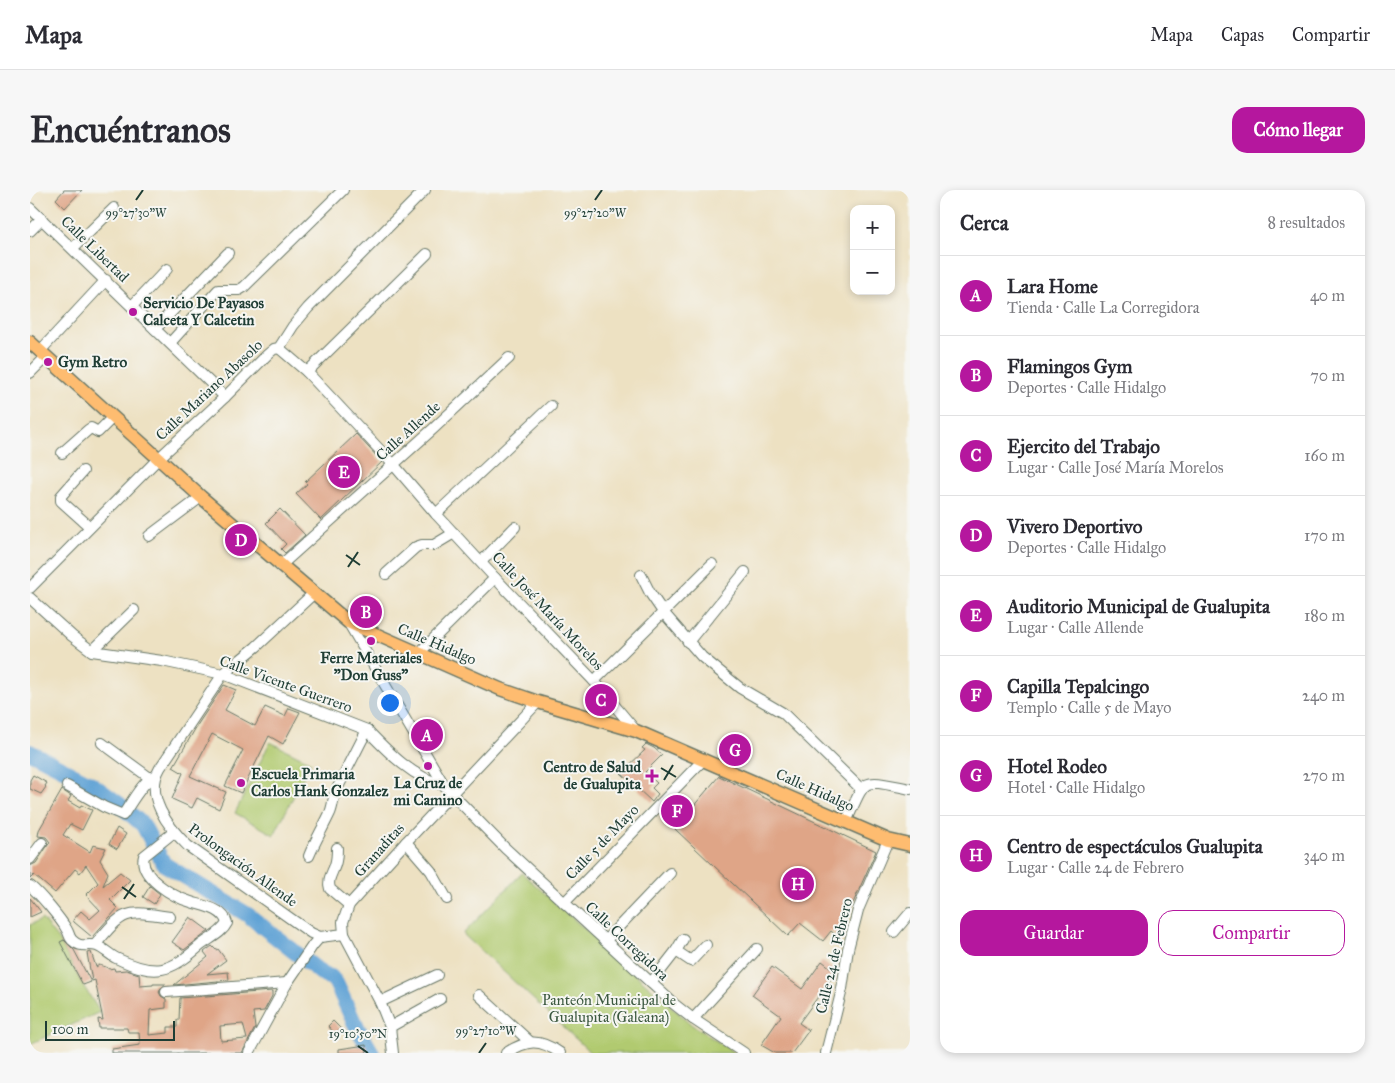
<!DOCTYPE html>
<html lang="es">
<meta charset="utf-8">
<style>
:root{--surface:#fff;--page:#f7f7f7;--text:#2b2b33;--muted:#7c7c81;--line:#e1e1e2;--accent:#b5179e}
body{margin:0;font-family:"IM FELL Great Primer",serif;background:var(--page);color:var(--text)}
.controls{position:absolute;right:15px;top:15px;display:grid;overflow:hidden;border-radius:10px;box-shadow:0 2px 8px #0003}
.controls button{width:45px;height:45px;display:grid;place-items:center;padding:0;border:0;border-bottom:1px solid var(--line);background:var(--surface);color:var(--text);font:25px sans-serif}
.scale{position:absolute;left:15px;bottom:12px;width:130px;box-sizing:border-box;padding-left:5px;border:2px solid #1f3d34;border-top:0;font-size:14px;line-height:18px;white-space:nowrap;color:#1f3d34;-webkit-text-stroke:4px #f6f6f2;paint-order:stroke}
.you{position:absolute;left:359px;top:512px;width:18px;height:18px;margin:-12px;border:4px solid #fff;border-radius:50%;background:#1a73e8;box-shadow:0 0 0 8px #1a73e833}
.badge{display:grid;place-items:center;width:32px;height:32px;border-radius:50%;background:var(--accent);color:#fff;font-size:16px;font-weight:700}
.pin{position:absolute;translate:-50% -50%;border:2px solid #fff;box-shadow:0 1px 5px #0006}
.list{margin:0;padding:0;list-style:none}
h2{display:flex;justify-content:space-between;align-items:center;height:65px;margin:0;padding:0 20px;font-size:21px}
h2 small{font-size:16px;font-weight:400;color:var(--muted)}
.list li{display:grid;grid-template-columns:32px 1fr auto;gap:15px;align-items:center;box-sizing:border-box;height:80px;padding:0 20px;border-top:1px solid var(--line)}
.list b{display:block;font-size:19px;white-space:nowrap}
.list p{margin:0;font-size:16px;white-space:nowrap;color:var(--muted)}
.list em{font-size:16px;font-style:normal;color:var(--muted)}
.actions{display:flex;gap:10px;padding:15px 20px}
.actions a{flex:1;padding:11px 0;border:1px solid var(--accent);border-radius:15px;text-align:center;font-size:18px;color:var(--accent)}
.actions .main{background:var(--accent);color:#fff}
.map{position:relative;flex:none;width:880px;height:863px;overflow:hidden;border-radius:15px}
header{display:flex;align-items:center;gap:30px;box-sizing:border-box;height:70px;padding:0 25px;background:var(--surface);border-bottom:1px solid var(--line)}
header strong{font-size:24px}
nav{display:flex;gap:28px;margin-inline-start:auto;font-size:18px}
.intro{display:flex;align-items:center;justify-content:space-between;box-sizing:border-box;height:120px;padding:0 30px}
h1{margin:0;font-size:35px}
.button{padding:12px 22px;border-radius:15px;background:var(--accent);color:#fff;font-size:18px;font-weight:700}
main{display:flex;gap:30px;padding:0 30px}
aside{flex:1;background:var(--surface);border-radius:15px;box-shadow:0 2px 8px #0003}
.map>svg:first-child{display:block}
.green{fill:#b1ca70;stroke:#688452}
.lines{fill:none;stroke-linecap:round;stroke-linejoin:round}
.river{stroke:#61a3d5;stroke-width:16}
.building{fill:#dfa587;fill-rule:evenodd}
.minor-casing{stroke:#677666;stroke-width:12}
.major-casing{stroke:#677666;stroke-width:15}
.minor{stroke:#fff;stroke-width:10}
.major{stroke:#febc70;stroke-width:12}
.ticks{fill:none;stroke:#1f3d34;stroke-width:2}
.poi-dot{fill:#b5179e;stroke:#f6f6f2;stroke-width:2}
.labels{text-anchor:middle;stroke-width:4;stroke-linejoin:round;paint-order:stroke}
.street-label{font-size:15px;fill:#1f3d34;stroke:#f6f6f2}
.poi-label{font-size:15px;font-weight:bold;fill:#1f3d34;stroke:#f6f6f2;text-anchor:start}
.park-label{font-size:15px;fill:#3c5940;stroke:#f6f6f2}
.ticks-label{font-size:12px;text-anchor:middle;fill:#1f3d34;stroke:#f6f6f2;stroke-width:4;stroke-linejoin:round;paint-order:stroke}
</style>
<header>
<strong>Mapa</strong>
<nav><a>Mapa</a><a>Capas</a><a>Compartir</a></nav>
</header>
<div class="intro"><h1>Encuéntranos</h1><a class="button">Cómo llegar</a></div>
<main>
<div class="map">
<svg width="880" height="863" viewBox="0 0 880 863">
<rect width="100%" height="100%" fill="#f6f6f2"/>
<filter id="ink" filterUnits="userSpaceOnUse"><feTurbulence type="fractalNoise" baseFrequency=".02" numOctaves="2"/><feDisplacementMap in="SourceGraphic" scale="10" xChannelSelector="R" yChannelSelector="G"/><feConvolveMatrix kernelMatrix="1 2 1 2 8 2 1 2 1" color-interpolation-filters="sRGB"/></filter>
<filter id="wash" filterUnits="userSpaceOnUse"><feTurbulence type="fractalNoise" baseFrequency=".0096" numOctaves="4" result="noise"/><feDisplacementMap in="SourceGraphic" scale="20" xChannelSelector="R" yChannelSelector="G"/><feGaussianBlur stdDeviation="1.12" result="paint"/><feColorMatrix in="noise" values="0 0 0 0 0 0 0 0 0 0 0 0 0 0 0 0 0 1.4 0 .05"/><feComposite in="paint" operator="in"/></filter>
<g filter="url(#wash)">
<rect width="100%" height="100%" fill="#ede1c2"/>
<!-- green -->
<g class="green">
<path d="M240,552L281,572L244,645L205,623Z"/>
<path d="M492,683L662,835L705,863H561L433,744Z"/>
<path d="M12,729L30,752L51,792L70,822L0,854V735Z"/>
</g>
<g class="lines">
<!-- river -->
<path class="river" d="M0,562L60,593L89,614L113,635L134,674L218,725L295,786L301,787L306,793L324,832L342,863"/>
</g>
<g id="blocks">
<!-- building -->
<g class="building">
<path d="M34,0H52L35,18L26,9Z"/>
<path d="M326,244L352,272L291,330L266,304L277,294L275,292Z"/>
<path d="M250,319L275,345L255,363L251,359L256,354L236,333Z"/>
<path d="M194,495L206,500L195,520L225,536L235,517L255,526L259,518L270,522L253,554L239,546L211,603L195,596L213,560L182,544L160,586L196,602L189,619L167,608L162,618L142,609L153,583L143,577L168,534Z"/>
<path d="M616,554L624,558L632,565L615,582L627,593L622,598L628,604L622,612L591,583L615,560L612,558Z"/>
<path d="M3,585L17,593L15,596L16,597L11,604L0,599V590Z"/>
<path d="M689,586L846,661L824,711L806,745L801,741L793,751L770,733L758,746L645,639L646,637L633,624L650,606L661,619Z"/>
<path d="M32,600L41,606L38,611L50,618L51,615L62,620L52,640L40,634L33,645L60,662L63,655L76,658L70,670L78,683L73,696L90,682L100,690L80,710L88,718L62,747L44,732L43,730L51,721L60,729L70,720L56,705L68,693L56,675L50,683L45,679L25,703L4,685L0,689V676L6,673L20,652L16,647L8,646L9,640Z"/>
<path d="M87,638L96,644L87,659L79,654Z"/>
<path d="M120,696L130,704L124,714L113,707Z"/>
<path d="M0,708L11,722L0,727Z"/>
<path d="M160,727L179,741L154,760L142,752Z"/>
<path d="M34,750L44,760L61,792L53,795L30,752Z"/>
<path d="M182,756L186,760L188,759L196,770L177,784L198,782L199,790L144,795L178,767L174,762Z"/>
<path d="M61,762L66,777L69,775L76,777L79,779L84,778L85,781L96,780L109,784L110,796L123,795V794H136L132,797L129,802L131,806L136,809V818L120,820L119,845L138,843V837H147V830H149L150,808L242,801V806L234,821L223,822L225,838L212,863H82V859L110,855L109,842H98L97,838H69L68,829L73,830L65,790L62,791L57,763ZM213,834L217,849L191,851L190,836Z"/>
<path d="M792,771L806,782L769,833L779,840L762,863H745L731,855L751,826L722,805L742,777L772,799Z"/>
<path d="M303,831L311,839L305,844L298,836Z"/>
<path d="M336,855L337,863H309V859Z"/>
</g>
</g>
</g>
<g filter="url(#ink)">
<use href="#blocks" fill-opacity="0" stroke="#677666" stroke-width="1"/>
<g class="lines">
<defs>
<g id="minor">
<path d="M0,18L195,207"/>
<path d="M0,41L12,29"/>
<path d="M43,58L84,18"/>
<path d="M102,116L137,79"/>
<path d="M125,139L198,63"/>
<path d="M140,153L188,100H209L214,97L313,0"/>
<path d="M249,158L277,182L363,274L406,324L465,388L564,491L606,541"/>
<path d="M10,161L76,90"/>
<path d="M277,182L397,64"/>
<path d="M0,183L16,167"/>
<path d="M32,263L58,240L61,238L68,242L83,227"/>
<path d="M53,281L31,306V311L60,337"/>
<path d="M406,324L521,216"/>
<path d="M119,346L171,307"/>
<path d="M451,372L485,337"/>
<path d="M250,376L403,239L479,168"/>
<path d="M356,384L386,357L392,355H404L424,343"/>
<path d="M611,385L620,403L633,422L672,467L710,498L753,523L831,599"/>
<path d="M0,398L128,269L195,207L238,164L244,159L249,158L263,136L278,118L395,0"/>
<path d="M283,404L226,457L193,484L130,578C114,606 138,637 158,656L281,743L290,747"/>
<path d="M0,408L42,446L62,461L132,471L193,484L337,540C358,562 384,589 414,595"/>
<path d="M318,432L414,595L421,603L475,658L644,814L663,829L714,863"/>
<path d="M658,452L715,382"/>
<path d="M62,461L104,420"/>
<path d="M388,464L465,388"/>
<path d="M564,491L682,374"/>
<path d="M72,553L120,588"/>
<path d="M37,596L74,617L93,625C100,615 113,590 125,586"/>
<path d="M816,632C837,586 830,589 880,599"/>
<path d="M376,652L401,681L417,709"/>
<path d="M307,658C307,664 307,669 305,675C302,684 297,689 300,699L319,715"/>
<path d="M279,666C285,651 293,638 300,623C303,616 303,608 306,601L337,540"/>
<path d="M0,669L12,653"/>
<path d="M0,696C10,704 31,729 37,740C39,743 39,747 42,750C51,759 57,753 67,756C73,758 80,765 86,768C126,787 139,783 171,755C180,748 192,743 197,733C193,718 173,716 161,712C144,707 108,687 114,666L144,642"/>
<path d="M534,713L673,570"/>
<path d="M864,742L880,723"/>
<path d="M314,744L350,812L360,837L363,863"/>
<path d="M575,751L640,683"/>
<path d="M65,755C94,720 95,720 140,727"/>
<path d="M646,761L661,771L676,755"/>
<path d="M621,793L646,761L653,749"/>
<path d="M136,802L257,793"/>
<path d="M449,805L499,851"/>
<path d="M350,812L407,785"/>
<path d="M663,829L727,759"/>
<path d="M360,837L410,809"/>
<path d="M219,863L257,793L283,755L290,747L314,744L313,732L319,715L376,652L508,512"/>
<path d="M476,863C497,850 509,848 530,863"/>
<path d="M796,863L812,799L818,759L828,720L858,650"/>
</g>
<path id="major" d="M0,152L171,307L318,432L470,499L508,512L606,541L858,650L880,655"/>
</defs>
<!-- minor casing -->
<use href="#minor" class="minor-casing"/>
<!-- major casing -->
<use href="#major" class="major-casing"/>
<!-- minor -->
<use href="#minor" class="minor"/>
<!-- major -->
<use href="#major" class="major"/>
</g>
</g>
<!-- ticks -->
<path class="ticks" d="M106,10L113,0M565,10L572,0M316,365L330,375M318,377L328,362M631,578L646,587M634,590L643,575M92,697L106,707M94,709L104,694M328,856L338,863M449,863L456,853"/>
<!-- markers -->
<g class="poi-dot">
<circle cx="103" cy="122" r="5"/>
<circle cx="18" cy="172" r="5"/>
<circle cx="341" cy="451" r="5"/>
<circle cx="398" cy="576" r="5"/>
<path d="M619.5 578.5h5v5h5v5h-5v5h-5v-5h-5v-5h5z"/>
<circle cx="211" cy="593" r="5"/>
</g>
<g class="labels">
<!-- street labels -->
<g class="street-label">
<text transform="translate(65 59) rotate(44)" y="5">Calle Libertad</text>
<text transform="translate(179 200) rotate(-43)" y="5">Calle Mariano Abasolo</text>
<text transform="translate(378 241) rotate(-42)" y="5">Calle Allende</text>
<text transform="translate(518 421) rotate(47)" y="5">Calle José María Morelos</text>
<text transform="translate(407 454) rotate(23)" y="5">Calle Hidalgo</text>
<text transform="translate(256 494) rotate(20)" y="5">Calle Vicente Guerrero</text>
<text transform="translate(785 600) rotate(24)" y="5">Calle Hidalgo</text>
<text transform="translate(572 652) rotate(-46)" y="5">Calle 5 de Mayo</text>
<text transform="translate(349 660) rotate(-48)" y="5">Granaditas</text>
<text transform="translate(213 675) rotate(36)" y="5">Prolongación Allende</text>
<text transform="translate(597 751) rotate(43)" y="5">Calle Corregidora</text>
<text transform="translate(804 766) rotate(-77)" y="5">Calle 24 de Febrero</text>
</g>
<!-- poi labels -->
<g class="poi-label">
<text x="113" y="118">Servicio De Payasos<tspan x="113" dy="17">Calceta Y Calcetin</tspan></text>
<text x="28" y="177">Gym Retro</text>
<text x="341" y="473" text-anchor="middle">Ferre Materiales<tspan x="341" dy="17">"Don Guss"</tspan></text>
<text x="611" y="582" text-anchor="end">Centro de Salud<tspan x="611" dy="17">de Gualupita</tspan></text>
<text x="221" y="589">Escuela Primaria<tspan x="221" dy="17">Carlos Hank Gonzalez</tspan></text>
<text x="398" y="598" text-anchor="middle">La Cruz de<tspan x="398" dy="17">mi Camino</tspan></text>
</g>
<!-- park labels -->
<g class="park-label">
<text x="579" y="815">Panteón Municipal de<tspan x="579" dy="17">Gualupita (Galeana)</tspan></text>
</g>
</g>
<g class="ticks-label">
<text x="106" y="27">99°27'30"W</text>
<text x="565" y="27">99°27'20"W</text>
<text x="456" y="845">99°27'10"W</text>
<text x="328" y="848">19°10'50"N</text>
</g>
</svg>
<div class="controls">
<button>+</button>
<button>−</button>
</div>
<div class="scale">100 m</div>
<div class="you"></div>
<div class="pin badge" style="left:397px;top:545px">A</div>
<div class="pin badge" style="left:336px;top:422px">B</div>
<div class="pin badge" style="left:571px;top:510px">C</div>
<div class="pin badge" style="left:211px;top:350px">D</div>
<div class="pin badge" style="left:314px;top:282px">E</div>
<div class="pin badge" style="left:647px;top:621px">F</div>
<div class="pin badge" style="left:705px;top:560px">G</div>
<div class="pin badge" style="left:768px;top:694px">H</div>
</div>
<aside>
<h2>Cerca<small>8 resultados</small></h2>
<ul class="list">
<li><span class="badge">A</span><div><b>Lara Home</b><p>Tienda · Calle La Corregidora</p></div><em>40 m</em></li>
<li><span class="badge">B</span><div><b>Flamingos Gym</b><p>Deportes · Calle Hidalgo</p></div><em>70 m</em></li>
<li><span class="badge">C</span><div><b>Ejercito del Trabajo</b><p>Lugar · Calle José María Morelos</p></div><em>160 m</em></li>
<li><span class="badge">D</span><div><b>Vivero Deportivo</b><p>Deportes · Calle Hidalgo</p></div><em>170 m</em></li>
<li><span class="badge">E</span><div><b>Auditorio Municipal de Gualupita</b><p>Lugar · Calle Allende</p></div><em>180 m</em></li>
<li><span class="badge">F</span><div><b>Capilla Tepalcingo</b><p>Templo · Calle 5 de Mayo</p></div><em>240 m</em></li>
<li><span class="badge">G</span><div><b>Hotel Rodeo</b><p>Hotel · Calle Hidalgo</p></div><em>270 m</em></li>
<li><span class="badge">H</span><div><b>Centro de espectáculos Gualupita</b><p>Lugar · Calle 24 de Febrero</p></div><em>340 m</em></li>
</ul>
<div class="actions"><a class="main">Guardar</a><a>Compartir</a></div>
</aside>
</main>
